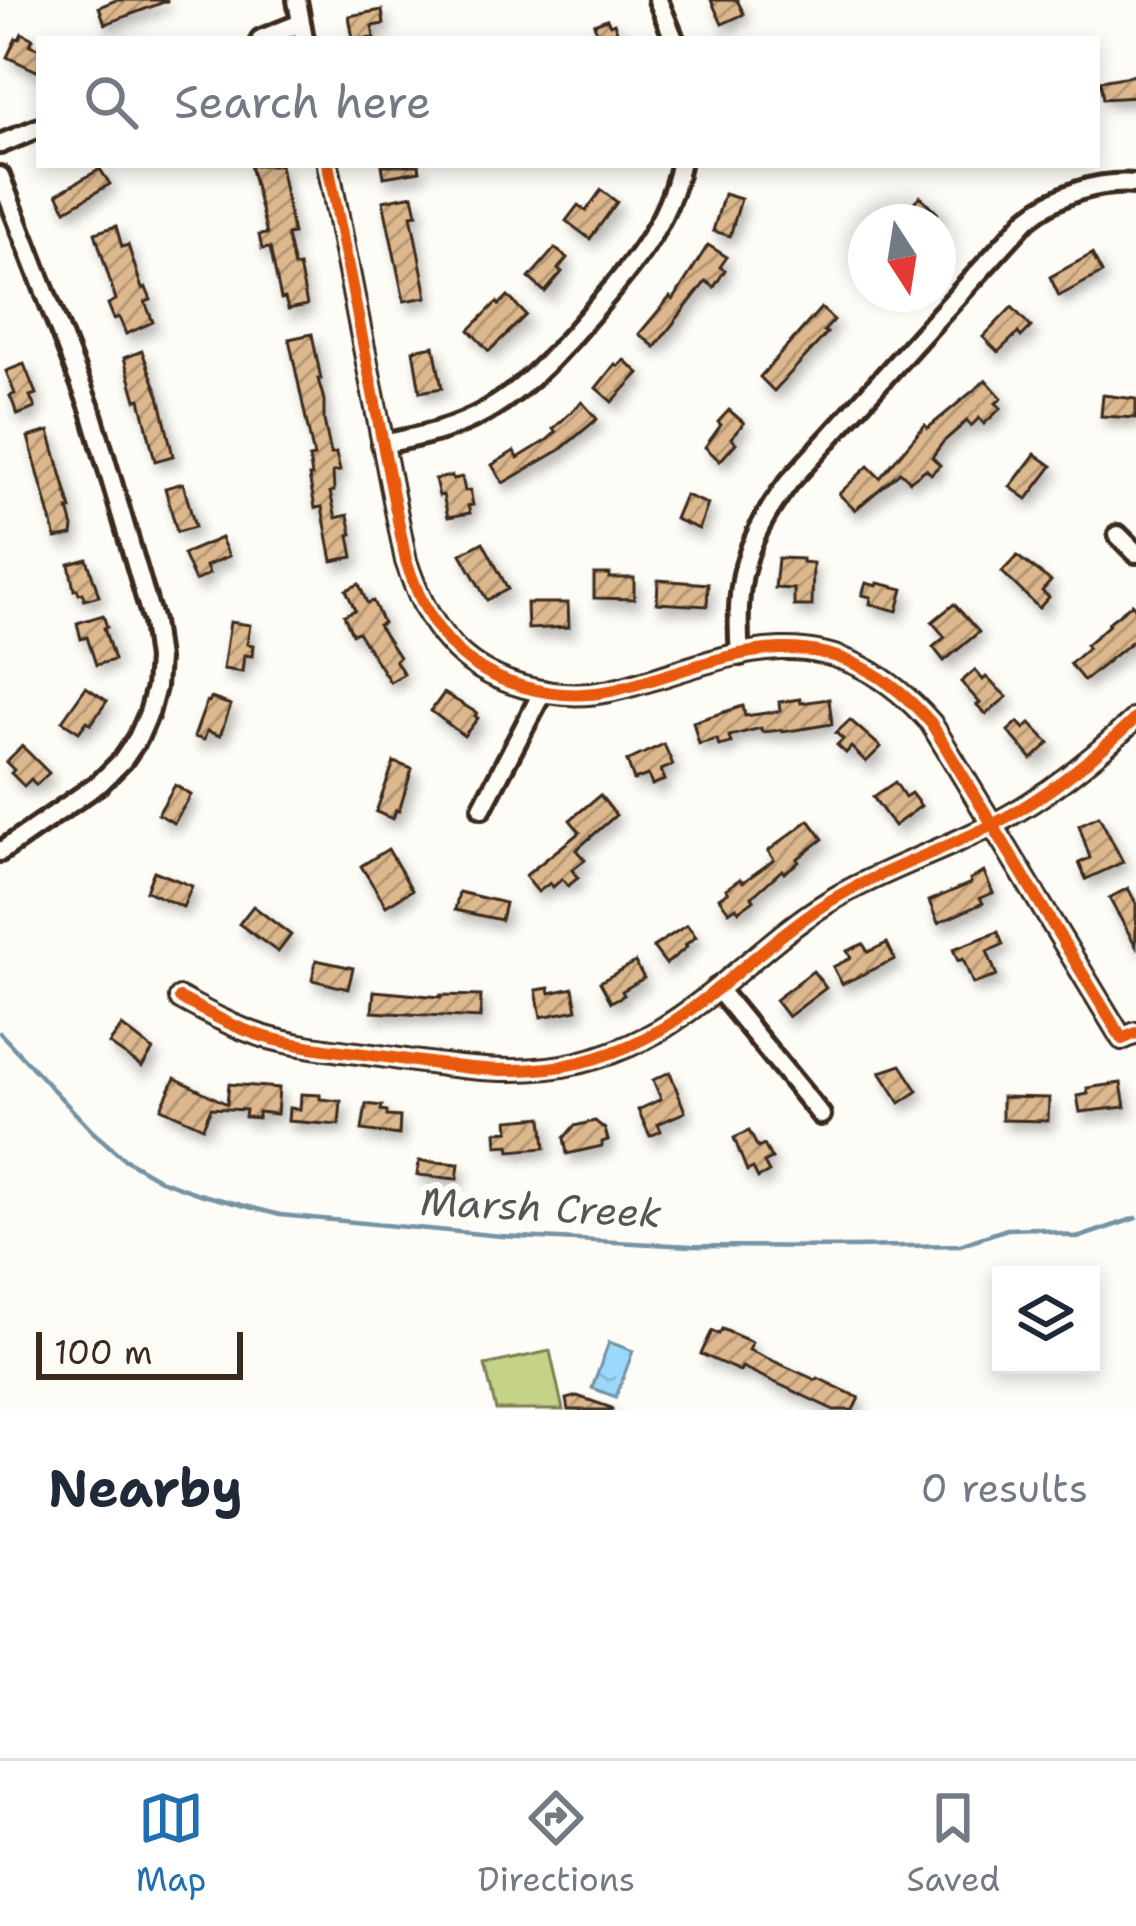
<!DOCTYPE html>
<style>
:root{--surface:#fff;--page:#f2f2f3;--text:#1f2937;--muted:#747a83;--line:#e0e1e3;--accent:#1f6fb2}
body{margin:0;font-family:"Shantell Sans",sans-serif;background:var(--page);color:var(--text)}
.controls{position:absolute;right:36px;bottom:36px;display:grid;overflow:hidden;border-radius:0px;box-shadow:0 6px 18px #0003}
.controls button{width:108px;height:108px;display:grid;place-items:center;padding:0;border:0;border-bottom:3px solid var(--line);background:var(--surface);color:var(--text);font:60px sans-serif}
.compass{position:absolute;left:848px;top:204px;width:108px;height:108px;border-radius:50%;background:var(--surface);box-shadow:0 6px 18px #0003;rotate:168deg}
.scale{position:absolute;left:36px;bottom:30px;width:207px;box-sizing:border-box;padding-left:12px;border:6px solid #3b2a1e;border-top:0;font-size:33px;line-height:42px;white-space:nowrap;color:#3b2a1e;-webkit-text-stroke:9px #fdfcf7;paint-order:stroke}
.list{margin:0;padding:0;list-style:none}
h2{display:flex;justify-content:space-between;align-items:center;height:156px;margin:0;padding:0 48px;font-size:51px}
h2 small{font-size:39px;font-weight:400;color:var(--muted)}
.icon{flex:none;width:66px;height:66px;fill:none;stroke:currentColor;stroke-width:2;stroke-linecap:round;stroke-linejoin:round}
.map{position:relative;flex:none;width:1136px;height:1410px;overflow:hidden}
.search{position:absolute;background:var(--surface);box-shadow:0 6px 18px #0003;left:36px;right:36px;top:36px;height:132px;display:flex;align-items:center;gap:30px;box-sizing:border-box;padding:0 42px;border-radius:0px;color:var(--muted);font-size:45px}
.sheet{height:348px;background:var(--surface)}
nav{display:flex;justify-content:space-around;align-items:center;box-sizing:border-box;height:168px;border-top:3px solid var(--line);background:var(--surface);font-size:33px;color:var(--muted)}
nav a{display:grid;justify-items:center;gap:6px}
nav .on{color:var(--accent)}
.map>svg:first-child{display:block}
.green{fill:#c4d387;stroke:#807e52;stroke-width:3}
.water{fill:url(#water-ripples);stroke:#7493a3;stroke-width:3}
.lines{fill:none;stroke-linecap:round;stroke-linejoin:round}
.stream{stroke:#7493a3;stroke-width:4.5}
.building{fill:url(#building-hatch);stroke:#3b2a1e;stroke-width:3;filter:url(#shadow)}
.street-casing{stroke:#3b2a1e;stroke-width:26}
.street{stroke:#fdfcf7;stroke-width:16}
.cycleway-casing{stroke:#fdfcf7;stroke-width:20}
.cycleway{stroke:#e8590c;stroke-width:12}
.labels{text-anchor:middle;stroke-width:12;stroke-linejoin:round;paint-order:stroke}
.water-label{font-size:39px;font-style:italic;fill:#535655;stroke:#fdfcf7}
</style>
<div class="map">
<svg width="1136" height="1410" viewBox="0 0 1136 1410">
<defs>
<pattern id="water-ripples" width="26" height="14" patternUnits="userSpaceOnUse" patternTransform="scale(3)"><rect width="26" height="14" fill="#9ad9fb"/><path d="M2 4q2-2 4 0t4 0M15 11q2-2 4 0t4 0" fill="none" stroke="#86bad7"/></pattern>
<pattern id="building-hatch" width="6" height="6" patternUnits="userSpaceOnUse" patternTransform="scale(3)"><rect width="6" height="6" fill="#ddb88e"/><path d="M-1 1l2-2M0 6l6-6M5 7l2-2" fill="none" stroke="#b49673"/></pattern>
<filter id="shadow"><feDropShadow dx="5" dy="8" stdDeviation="6" flood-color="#0004"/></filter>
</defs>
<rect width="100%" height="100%" fill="#fdfcf7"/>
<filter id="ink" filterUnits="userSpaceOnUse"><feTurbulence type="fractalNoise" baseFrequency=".00833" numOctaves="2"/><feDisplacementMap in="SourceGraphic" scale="24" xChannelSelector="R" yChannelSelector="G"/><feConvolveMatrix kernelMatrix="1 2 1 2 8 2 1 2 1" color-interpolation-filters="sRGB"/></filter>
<g filter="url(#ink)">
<!-- green -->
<path class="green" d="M550,1351L563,1410H496L485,1365Z"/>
<!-- water -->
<path class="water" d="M609,1342L633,1351L616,1397L592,1388Z"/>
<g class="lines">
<!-- stream -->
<path class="stream" d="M0,1033L93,1132L124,1159L160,1180L199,1194L280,1215L501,1236L691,1246L852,1247L960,1245L1007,1229L1037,1228L1077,1238L1136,1218"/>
</g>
<!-- building -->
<g class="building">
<path d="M116,0H167V1L105,24L99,7Z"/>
<path d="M711,0H737L744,14L722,24Z"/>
<path d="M382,10L384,24L372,26L374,38L353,39L349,16Z"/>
<path d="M607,19L610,25L614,23L620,39H599L594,24Z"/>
<path d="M22,33L33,39L30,45L39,49V72L7,57L16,38L19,39Z"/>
<path d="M1136,75V97L1103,99L1100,81Z"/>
<path d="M250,165H280L293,234L287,235L294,267L299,266L307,305L288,309L285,298L281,299L270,248L262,249L259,235L267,234Z"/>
<path d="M382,165H419L420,171L384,177Z"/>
<path d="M100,169L110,184L66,210L57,194Z"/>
<path d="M601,190L617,202L590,239L566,221L578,205L586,211Z"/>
<path d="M724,194L741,199L730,236L713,231Z"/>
<path d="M413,195L417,214L411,215L427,297L404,301L383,201Z"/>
<path d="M920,196L937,213L928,222H894Z"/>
<path d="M116,226L122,247L128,245L142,289L146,288L151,300L145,302L153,322L126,334L119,317L114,319L108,304L116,300L95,233Z"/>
<path d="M708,245L727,257L720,267L725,270L714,287L706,281L655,347L639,334L670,297L673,300Z"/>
<path d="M555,248L567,258L558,269L562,272L545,292L529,278Z"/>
<path d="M1092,254L1102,273L1059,296L1050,277Z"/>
<path d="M508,296L526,315L489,351L469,330L497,302L499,305Z"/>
<path d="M1012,307L1031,327L1021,337L1018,333L998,352L983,337Z"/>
<path d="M821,308L834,320L824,331L827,333L774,391L760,377Z"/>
<path d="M312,334L321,379H318L324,400V420L331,454L336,453L340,471L333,472L334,491L330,492L336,518L348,515L352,534L349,535L353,557L332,561L322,507L315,508L309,476H312L309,458L314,457L289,339Z"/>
<path d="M434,346L442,388L420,392L413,350Z"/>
<path d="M142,351L159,396L173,456L155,461L140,399L136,400L124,358Z"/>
<path d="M624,360L639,373L612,402L596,388L615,364L618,366Z"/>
<path d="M24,364L36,394L30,396L35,408L18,415L10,396L15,394L6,371Z"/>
<path d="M986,380L1002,398L996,403L1001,408L984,424L979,418L971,426L967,421L943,442L932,457L940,465L931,474L926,469L910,481L900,472L855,510L839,494L868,466L880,478L925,425L928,428Z"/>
<path d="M1103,395L1136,399V418L1101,416Z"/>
<path d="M582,402L597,419L560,450L503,483L492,465L514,451L518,458L547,440L556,432L553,429Z"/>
<path d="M729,410L744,423L731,438L736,443L720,461L705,447L721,425L718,422Z"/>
<path d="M49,431L71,509H68L73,527L72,535L56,538L28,437Z"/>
<path d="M1035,454L1052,466L1027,499L1010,487Z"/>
<path d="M452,476L453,479L462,477L465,491L470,490L473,505L468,506L470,513L448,517L443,495L439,496L435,479Z"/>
<path d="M183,483L195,527L177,532L165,488Z"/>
<path d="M685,495L708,504L699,529L675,519Z"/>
<path d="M221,538L229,556L206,566L209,574L195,581L183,554Z"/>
<path d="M483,542L508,589L487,600L461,554Z"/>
<path d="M1017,556L1051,581L1042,591L1049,597L1039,608L1002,572Z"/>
<path d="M778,558L802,559V562L813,563L812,606H794V589L775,588Z"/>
<path d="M87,559L99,596L84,600L83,593L79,594L77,589L74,590L69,564Z"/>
<path d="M594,574H610L609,578H634V599L594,598Z"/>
<path d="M658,580L708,584L707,606L657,603Z"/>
<path d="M866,583L877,586L878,583L903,589L897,611L870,604L871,597L862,595Z"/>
<path d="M359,584L367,603L373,601L383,623L378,625L399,657L395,660L404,674L390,682L358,632L352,634L344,615L355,610L346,590Z"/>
<path d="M527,603H568L569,627L528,629Z"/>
<path d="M954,604L979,632L944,661L933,647L945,637L932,622Z"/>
<path d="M1132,604L1136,610V638L1084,681L1070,664L1088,648L1086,645L1109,625L1108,623Z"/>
<path d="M103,615L107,627L104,628L114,660L96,665L87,637L81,639L77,623Z"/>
<path d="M230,622L250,625L247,644L253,645L252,656L244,655L242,672L223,669Z"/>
<path d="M975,670L983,680L986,677L1007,697L986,714L977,705L980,703L961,682Z"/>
<path d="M86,687L107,701L91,724L87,721L79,732L62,721Z"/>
<path d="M444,693L477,713L475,716L478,718L464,736L431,711Z"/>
<path d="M211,698L231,705L220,736L207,731L204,740L194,737L207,701L209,702Z"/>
<path d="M800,699L801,703L829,699L832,724L782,732L781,730L762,732L761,728L729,736L731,743L719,746L717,739L699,744L693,722L743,706L745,716L780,711L779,702Z"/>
<path d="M850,720L881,747L866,762L851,747L846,753L837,745L843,739L836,733Z"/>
<path d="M1018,722L1024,729L1030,723L1049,743L1032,759L1008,731Z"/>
<path d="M664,744L673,765L661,770L665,780L652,785L648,775L634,780L627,761Z"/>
<path d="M22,746L49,773L36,785L31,779L24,786L11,773L14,770L6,762Z"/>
<path d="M394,762L412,769L399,811L396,810L393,819L376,812Z"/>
<path d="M895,782L905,797L911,793L921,806L894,826L873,797Z"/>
<path d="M175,785L191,795L174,823L158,814Z"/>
<path d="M600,795L616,815L576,850L585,860L572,870L578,878L568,886L562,879L553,887L550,883L538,892L525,876L580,832L570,820Z"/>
<path d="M1099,816L1123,862L1086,879L1079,863L1090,858L1079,825Z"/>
<path d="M809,820L823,839L797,859L799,862L784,873L782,870L752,897L754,900L739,911L736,907L729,912L719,898L728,892L726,889L740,879L743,882L774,860L768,851Z"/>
<path d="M388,849L412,890L386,906L361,866Z"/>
<path d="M154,871L192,886L183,907L146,891Z"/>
<path d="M984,872L993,893L980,898L983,903L938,923L929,901L971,883L970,879Z"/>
<path d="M1128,888L1136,903V946L1109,898Z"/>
<path d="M459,892L505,903L501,920L455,910Z"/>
<path d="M253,906L291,935L278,952L239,924Z"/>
<path d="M687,925L696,937L685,945L687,947L666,964L653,947Z"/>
<path d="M998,932L1003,945L987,951L997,976L973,984L963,959L958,961L953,949Z"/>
<path d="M887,943L895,959L842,984L833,967L851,958L847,951L863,944L868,952Z"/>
<path d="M316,960L353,968L348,989L312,980Z"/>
<path d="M635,962L644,978L622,991L624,995L611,1002L600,982Z"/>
<path d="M813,971L826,988L788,1017L775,1000Z"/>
<path d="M549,988L550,993L573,988L577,1010L541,1017L536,990Z"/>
<path d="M374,991L441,997V995L481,996L480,1018L372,1012Z"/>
<path d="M122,1026L153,1050L142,1067L109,1044Z"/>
<path d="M901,1065L918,1091L900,1103L880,1072Z"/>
<path d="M670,1072L685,1112L658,1124L661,1131L650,1136L638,1110L661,1099L653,1080Z"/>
<path d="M175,1078L227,1104L229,1084L279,1088L277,1114L258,1112V1118L245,1117L246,1110L211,1108L203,1127L161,1108Z"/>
<path d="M1121,1083L1125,1107L1080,1112L1077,1096L1088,1094L1087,1088Z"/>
<path d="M301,1094L320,1095V1099L341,1101L339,1125L288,1121L289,1108L300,1109Z"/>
<path d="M1002,1097L1049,1098L1048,1121L1002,1120Z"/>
<path d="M366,1104L382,1106L381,1110L387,1111V1116L400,1117L399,1135L362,1130Z"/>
<path d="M542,1117L545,1148L510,1151L509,1145L497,1146L496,1132L509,1131L508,1120Z"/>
<path d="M595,1121L605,1129L608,1140L602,1142V1146L567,1154L564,1138L574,1126Z"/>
<path d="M749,1131L758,1148L764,1145L772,1159L764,1163L769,1172L758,1178L753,1168L747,1171L734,1138Z"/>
<path d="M419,1161L459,1164L457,1179L417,1175Z"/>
<path d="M722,1329L752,1342L749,1350L816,1380L818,1378L859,1398L853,1410H834L742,1367L740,1371L701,1354L712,1331L719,1334Z"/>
<path d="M577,1396L612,1408V1410H568L566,1399Z"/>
</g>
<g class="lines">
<defs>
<g id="street">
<path d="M297,0L304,39"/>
<path d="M658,0L674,39"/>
<path d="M261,39L301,23"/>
<path d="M0,144L39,128"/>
<path d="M328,165L406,561C416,591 428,619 449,642C486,685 556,702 610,691C666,679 722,651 780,649C842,647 892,678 931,723L1122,1039L1136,1033"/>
<path d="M0,176L90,408L153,622L158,659L156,687L149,713L138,738L123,760L100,783L0,852"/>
<path d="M382,444C419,437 455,429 488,410C529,386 560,350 590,315C629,270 668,225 680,165"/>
<path d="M1118,535L1136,553"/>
<path d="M740,655C734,582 745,539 789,482L1027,219C1058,194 1096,181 1136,184"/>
<path d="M482,808L543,691"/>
<path d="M717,988L821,1115"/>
<path d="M180,998C206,1012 233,1027 262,1036C302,1048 346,1051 387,1057C490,1072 565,1085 660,1030C725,991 775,931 842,894C890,868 942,850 990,826C1044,799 1093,759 1136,718"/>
</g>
</defs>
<!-- street casing -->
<use href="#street" class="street-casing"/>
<!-- street -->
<use href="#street" class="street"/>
<defs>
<g id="cycleway">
<path d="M328,165L406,561C416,591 428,619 449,642C486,685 556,702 610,691C666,679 722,651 780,649C842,647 892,678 931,723L1122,1039L1136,1033"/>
<path d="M180,998C206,1012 233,1027 262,1036C302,1048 346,1051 387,1057C490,1072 565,1085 660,1030C725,991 775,931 842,894C890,868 942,850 990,826C1044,799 1093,759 1136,718"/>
</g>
</defs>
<!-- cycleway casing -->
<use href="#cycleway" class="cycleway-casing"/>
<!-- cycleway -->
<use href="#cycleway" class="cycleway"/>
</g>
</g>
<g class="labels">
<!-- water labels -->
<g class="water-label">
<text transform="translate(541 1207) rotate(3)" y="14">Marsh Creek</text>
</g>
</g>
</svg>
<div class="controls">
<button><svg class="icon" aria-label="layers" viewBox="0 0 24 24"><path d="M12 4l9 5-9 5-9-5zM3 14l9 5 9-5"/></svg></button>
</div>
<svg class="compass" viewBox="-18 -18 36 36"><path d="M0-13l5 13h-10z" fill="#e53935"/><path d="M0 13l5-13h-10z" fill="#747a83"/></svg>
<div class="scale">100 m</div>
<div class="search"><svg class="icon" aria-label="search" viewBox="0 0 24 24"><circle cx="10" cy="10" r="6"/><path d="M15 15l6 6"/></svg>Search here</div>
</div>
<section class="sheet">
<h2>Nearby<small>0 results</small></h2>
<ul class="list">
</ul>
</section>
<nav>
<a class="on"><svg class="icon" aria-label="map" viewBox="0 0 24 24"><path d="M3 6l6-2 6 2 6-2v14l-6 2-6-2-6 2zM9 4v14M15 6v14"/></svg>Map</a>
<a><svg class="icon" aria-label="directions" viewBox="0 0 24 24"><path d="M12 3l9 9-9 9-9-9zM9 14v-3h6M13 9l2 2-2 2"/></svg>Directions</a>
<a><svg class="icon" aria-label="saved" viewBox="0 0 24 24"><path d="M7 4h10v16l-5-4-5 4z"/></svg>Saved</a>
</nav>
